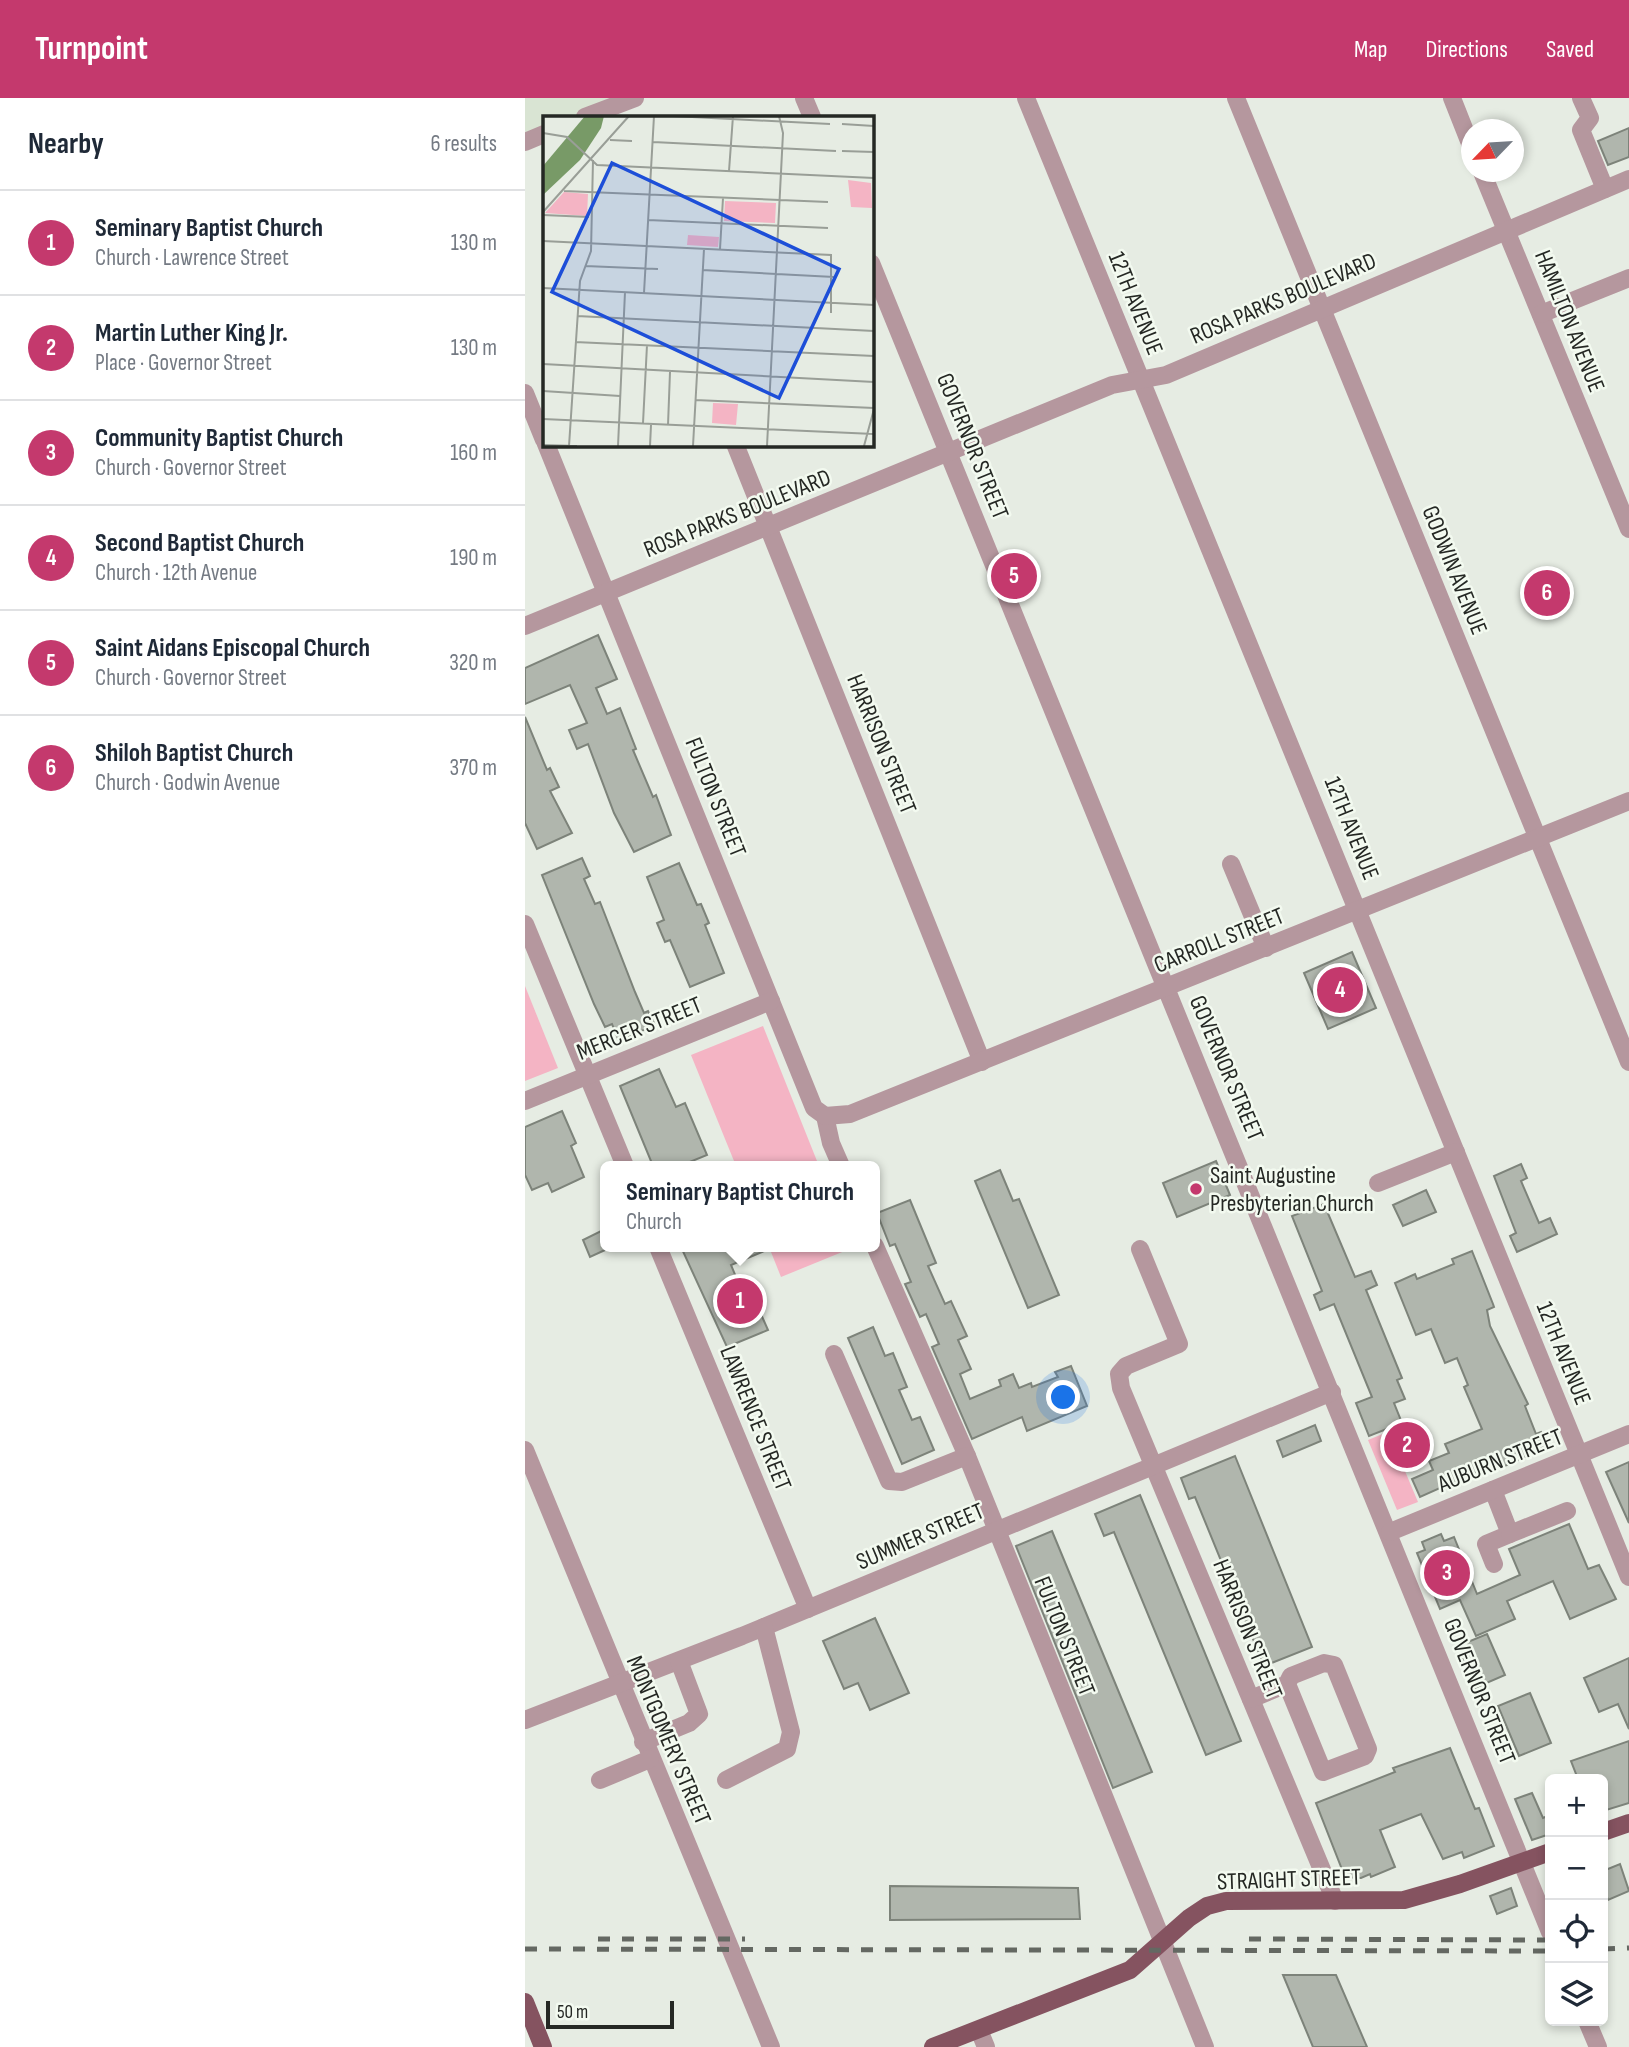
<!DOCTYPE html>
<meta charset="utf-8">
<style>
:root{--surface:#fff;--page:#f6f6f7;--text:#1f2937;--muted:#747a83;--line:#e0e1e3;--accent:#c4396d}
body{margin:0;font-family:"Sofia Sans Condensed",sans-serif;background:var(--page);color:var(--text)}
.controls{position:absolute;right:21px;bottom:21px;display:grid;overflow:hidden;border-radius:10px;box-shadow:0 4px 10px #0003}
.controls button{width:63px;height:63px;display:grid;place-items:center;padding:0;border:0;border-bottom:2px solid var(--line);background:var(--surface);color:var(--text);font:35px sans-serif}
.compass{position:absolute;left:936px;top:21px;width:63px;height:63px;border-radius:50%;background:var(--surface);box-shadow:0 4px 10px #0003;rotate:245deg}
.scale{position:absolute;left:21px;bottom:18px;width:128px;box-sizing:border-box;padding-left:7px;border:4px solid #252824;border-top:0;font-size:19px;line-height:24px;white-space:nowrap;color:#252824;-webkit-text-stroke:5px #f3faf0;paint-order:stroke}
.you{position:absolute;left:539px;top:1300px;width:24px;height:24px;margin:-18px;border:5px solid #fff;border-radius:50%;background:#1a73e8;box-shadow:0 0 0 10px #1a73e833}
.badge{display:grid;place-items:center;width:46px;height:46px;border-radius:50%;background:var(--accent);color:#fff;font-size:23px;font-weight:700}
.pin{position:absolute;translate:-50% -50%;border:4px solid #fff;box-shadow:0 2px 7px #0006}
.popup{position:absolute;left:75px;top:1063px;width:280px;height:91px;box-sizing:border-box;display:grid;place-content:center;border-radius:10px;background:var(--surface);filter:drop-shadow(0 2px 5px #0005);font-size:23px;white-space:nowrap;color:var(--muted)}
.popup b{font-size:26px;color:var(--text)}
.popup::after{content:'';position:absolute;left:50%;top:100%;margin-left:-14px;border:14px solid transparent;border-top-color:var(--surface)}
.list{margin:0;padding:0;list-style:none}
h2{display:flex;justify-content:space-between;align-items:center;height:91px;margin:0;padding:0 28px;font-size:30px}
h2 small{font-size:23px;font-weight:400;color:var(--muted)}
.list li{display:grid;grid-template-columns:46px 1fr auto;gap:21px;align-items:center;box-sizing:border-box;height:105px;padding:0 28px;border-top:2px solid var(--line)}
.list b{display:block;font-size:26px;white-space:nowrap}
.list p{margin:0;font-size:23px;white-space:nowrap;color:var(--muted)}
.list em{font-size:23px;font-style:normal;color:var(--muted)}
.icon{flex:none;width:38px;height:38px;fill:none;stroke:currentColor;stroke-width:2;stroke-linecap:round;stroke-linejoin:round}
.map{position:relative;flex:none;width:1104px;height:1949px;overflow:hidden}
header{display:flex;align-items:center;gap:42px;box-sizing:border-box;height:98px;padding:0 35px;background:var(--accent);color:#fff}
header strong{font-size:33px}
nav{display:flex;gap:38px;margin-inline-start:auto;font-size:24px}
main{display:flex}
aside{flex:1;background:var(--surface)}
.map>svg:first-child{display:block}
.built{fill:#d9e4d3}
.green{fill:#f4b4c4}
.building{fill:#b0b6ad;stroke:#7d837a;stroke-width:2}
.lines{fill:none;stroke-linecap:round;stroke-linejoin:round}
.minor{stroke:#b5979e;stroke-width:18}
.major{stroke:#855360;stroke-width:18}
.rail{stroke:#646862;stroke-width:5;stroke-dasharray:12 12;stroke-linecap:butt}
.poi-dot{fill:#c4396d;stroke:#f3faf0;stroke-width:2.5}
.labels{text-anchor:middle;stroke-width:5;stroke-linejoin:round;paint-order:stroke}
.street-label{font-size:24px;fill:#252824;stroke:#f3faf0}
.poi-label{font-size:24px;fill:#252824;stroke:#f3faf0;text-anchor:start}
.inset-road{fill:none;stroke:#999e97;stroke-width:2}
.view{fill:#1d4ed8;fill-opacity:0.15;stroke:#1d4ed8;stroke-width:3.5}
.inset-edge{fill:none;stroke:#252824;stroke-width:3.5}
</style>
<header>
<strong>Turnpoint</strong>
<nav><a>Map</a><a>Directions</a><a>Saved</a></nav>
</header>
<main>
<aside>
<h2>Nearby<small>6 results</small></h2>
<ul class="list">
<li><span class="badge">1</span><div><b>Seminary Baptist Church</b><p>Church · Lawrence Street</p></div><em>130 m</em></li>
<li><span class="badge">2</span><div><b>Martin Luther King Jr.</b><p>Place · Governor Street</p></div><em>130 m</em></li>
<li><span class="badge">3</span><div><b>Community Baptist Church</b><p>Church · Governor Street</p></div><em>160 m</em></li>
<li><span class="badge">4</span><div><b>Second Baptist Church</b><p>Church · 12th Avenue</p></div><em>190 m</em></li>
<li><span class="badge">5</span><div><b>Saint Aidans Episcopal Church</b><p>Church · Governor Street</p></div><em>320 m</em></li>
<li><span class="badge">6</span><div><b>Shiloh Baptist Church</b><p>Church · Godwin Avenue</p></div><em>370 m</em></li>
</ul>
</aside>
<div class="map">
<svg width="1104" height="1949" viewBox="0 0 1104 1949">
<rect width="100%" height="100%" fill="#e6ece3"/>
<!-- built -->
<path class="built" d="M0,0H114L65,19H19V37L0,44Z"/>
<!-- green -->
<g class="green">
<path d="M0,888L33,970L0,983Z"/>
<path d="M238,928L294,1068H211L166,957Z"/>
<path d="M244,1149H327V1150L256,1179Z"/>
<path d="M887,1324L900,1357L877,1366L893,1404L872,1412L843,1342Z"/>
</g>
<!-- building -->
<g class="building">
<path d="M1104,30V59L1083,67L1073,43Z"/>
<path d="M73,537L92,581L71,590L82,616L95,610L111,651L108,652L128,699L131,697L146,737L109,754L89,715L63,646L52,651L44,632L62,625L45,587L0,606V570Z"/>
<path d="M0,619L22,672L25,670L34,689L25,693L47,735L12,751L0,725Z"/>
<path d="M57,760L65,778L59,781L70,806L75,804L110,894L119,915L123,913L130,927L94,943L87,926L80,929L69,906L17,777Z"/>
<path d="M154,765L172,807L176,806L184,825L180,827L199,875L165,889L145,842L140,844L132,825L139,822L122,779Z"/>
<path d="M827,854L851,910L803,931L779,875Z"/>
<path d="M134,971L151,1009L160,1005L182,1057L155,1068H128L95,988Z"/>
<path d="M37,1013L51,1045L46,1048L59,1079L27,1094L23,1085L7,1092L0,1077V1029Z"/>
<path d="M691,1063L705,1097L652,1119L638,1085Z"/>
<path d="M996,1066L1002,1080L996,1083L1014,1125L1025,1120L1032,1136L992,1154L985,1138L991,1135L969,1078Z"/>
<path d="M475,1072L488,1103L494,1101L534,1197L503,1210L450,1083Z"/>
<path d="M901,1092L911,1114L878,1128L868,1107Z"/>
<path d="M385,1102L411,1165L403,1168L420,1206L426,1203L442,1238L433,1242L446,1271L435,1276L445,1301L476,1288L474,1282L488,1276L494,1290L506,1285L507,1289L533,1279L530,1274L546,1268L562,1308L502,1333L497,1319L447,1341L407,1249L414,1246L401,1216L395,1219L380,1186L386,1184L370,1146L365,1148L352,1115Z"/>
<path d="M799,1106L830,1179L846,1173L852,1187L841,1192L877,1280L872,1282L880,1301L869,1305L877,1325L844,1338L831,1305L847,1299L809,1206L795,1212L789,1197L797,1193L767,1118Z"/>
<path d="M80,1131V1152L65,1159L58,1142Z"/>
<path d="M156,1149H249L206,1167L216,1191L203,1197L215,1223L235,1214L243,1232L202,1249Z"/>
<path d="M947,1153L968,1206L969,1209L962,1212L965,1228L1003,1306L1000,1308L1011,1336L1016,1334L1023,1349L966,1374L964,1368L895,1399L887,1381L908,1372L904,1363L924,1355L920,1346L957,1331L939,1289L943,1287L932,1260L920,1265L906,1231L891,1237L870,1185L890,1176L892,1181L929,1166L927,1161Z"/>
<path d="M348,1229L360,1258L368,1255L382,1289L374,1292L387,1322L395,1319L409,1352L377,1366L323,1240Z"/>
<path d="M790,1327L796,1343L758,1359L752,1343Z"/>
<path d="M710,1358L787,1549L739,1568L670,1399L664,1401L656,1380Z"/>
<path d="M1104,1364V1425L1081,1374Z"/>
<path d="M615,1397L716,1643L681,1657L589,1434L579,1438L570,1416Z"/>
<path d="M1044,1426L1063,1471L1074,1467L1091,1501L1045,1521L1028,1483L982,1503L990,1521L951,1538L935,1502L915,1511L892,1455L900,1452L897,1444L916,1436L919,1443L929,1439L952,1496L995,1477L984,1451Z"/>
<path d="M527,1433L627,1674L588,1690L491,1448Z"/>
<path d="M350,1520L384,1595L345,1612L333,1585L319,1591L298,1543Z"/>
<path d="M962,1536L980,1577L950,1590L933,1548Z"/>
<path d="M1104,1560V1631L1093,1606L1074,1614L1059,1580Z"/>
<path d="M1005,1595L1026,1645L994,1658L973,1608Z"/>
<path d="M1104,1643V1705L1078,1713V1681H1053L1046,1663Z"/>
<path d="M925,1650L950,1711L954,1710L969,1748L939,1760L937,1754L918,1761L896,1716L855,1732L870,1769L846,1779L845,1776L836,1780L820,1779L791,1705L870,1674L868,1670Z"/>
<path d="M1007,1695L1018,1720L1025,1717V1736L1007,1742L990,1701Z"/>
<path d="M1095,1766L1104,1793L1083,1802L1078,1787V1773Z"/>
<path d="M365,1788L553,1790L555,1821L365,1822Z"/>
<path d="M986,1790L992,1808L972,1816L965,1798Z"/>
<path d="M758,1877H811L842,1949H788Z"/>
</g>
<g class="lines">
<!-- minor -->
<g class="minor">
<path d="M279,0L287,19"/>
<path d="M501,0L1104,1479"/>
<path d="M711,0L1104,964"/>
<path d="M927,0L946,48"/>
<path d="M1056,0L1065,20L1056,32L1080,91"/>
<path d="M60,19L110,0"/>
<path d="M0,44L19,36"/>
<path d="M957,74L1104,431"/>
<path d="M346,165L1025,1834"/>
<path d="M1047,203L1104,180"/>
<path d="M1016,216L1033,209"/>
<path d="M0,295L19,342"/>
<path d="M21,346L289,1010L300,1018L306,1045L316,1068"/>
<path d="M210,346L457,964"/>
<path d="M0,528L587,287L641,277L1104,81"/>
<path d="M706,766L741,850"/>
<path d="M0,826L100,1068"/>
<path d="M0,1003L246,903"/>
<path d="M300,1018L325,1016L1104,703"/>
<path d="M853,1085L931,1054"/>
<path d="M350,1148L442,1358L680,1949"/>
<path d="M133,1149L283,1511"/>
<path d="M615,1151L654,1246L601,1268L594,1276L596,1290L810,1803"/>
<path d="M309,1256L364,1383L377,1384L442,1358"/>
<path d="M0,1352L246,1949"/>
<path d="M968,1392L985,1436L961,1446L969,1466"/>
<path d="M865,1434L1104,1336"/>
<path d="M985,1436L1042,1413"/>
<path d="M726,1601L762,1586L766,1578L799,1565L809,1567L843,1651L840,1658L798,1674L762,1586"/>
<path d="M0,1622L217,1538L807,1294"/>
<path d="M118,1644L164,1625L174,1616L154,1563"/>
<path d="M75,1682L125,1661"/>
<path d="M201,1682L262,1651L266,1634L239,1529"/>
<path d="M1062,1923L1073,1949"/>
<path d="M454,1932L461,1949"/>
</g>
<!-- major -->
<g class="major">
<path d="M1078,1734L1104,1725"/>
<path d="M0,1904L18,1949"/>
<path d="M408,1949L605,1872L664,1820L682,1808L701,1803L879,1802L935,1786L1025,1754"/>
</g>
<!-- rail -->
<g class="rail">
<path d="M73,1841H220"/>
<path d="M724,1841L1025,1842"/>
<path d="M0,1851L1025,1853"/>
<path d="M1078,1851L1104,1850"/>
</g>
</g>
<!-- markers -->
<circle class="poi-dot" cx="671" cy="1091" r="7"/>
<g class="labels">
<!-- street labels -->
<g class="street-label">
<text transform="translate(758 200) rotate(-23)" y="8">ROSA PARKS BOULEVARD</text>
<text transform="translate(611 205) rotate(68)" y="8">12TH AVENUE</text>
<text transform="translate(1045 223) rotate(68)" y="8">HAMILTON AVENUE</text>
<text transform="translate(448 348) rotate(68)" y="8">GOVERNOR STREET</text>
<text transform="translate(212 415) rotate(-22)" y="8">ROSA PARKS BOULEVARD</text>
<text transform="translate(930 472) rotate(68)" y="8">GODWIN AVENUE</text>
<text transform="translate(357 646) rotate(68)" y="8">HARRISON STREET</text>
<text transform="translate(191 699) rotate(68)" y="8">FULTON STREET</text>
<text transform="translate(827 730) rotate(68)" y="8">12TH AVENUE</text>
<text transform="translate(694 842) rotate(-22)" y="8">CARROLL STREET</text>
<text transform="translate(114 930) rotate(-22)" y="8">MERCER STREET</text>
<text transform="translate(702 970) rotate(67)" y="8">GOVERNOR STREET</text>
<text transform="translate(1039 1255) rotate(68)" y="8">12TH AVENUE</text>
<text transform="translate(231 1320) rotate(68)" y="8">LAWRENCE STREET</text>
<text transform="translate(975 1362) rotate(-22)" y="8">AUBURN STREET</text>
<text transform="translate(395 1438) rotate(-23)" y="8">SUMMER STREET</text>
<text transform="translate(723 1531) rotate(68)" y="8">HARRISON STREET</text>
<text transform="translate(540 1538) rotate(68)" y="8">FULTON STREET</text>
<text transform="translate(955 1593) rotate(68)" y="8">GOVERNOR STREET</text>
<text transform="translate(144 1642) rotate(67)" y="8">MONTGOMERY STREET</text>
<text transform="translate(764 1781) rotate(-2)" y="8">STRAIGHT STREET</text>
</g>
<!-- poi labels -->
<g class="poi-label">
<text x="685" y="1085">Saint Augustine<tspan x="685" dy="28">Presbyterian Church</tspan></text>
</g>
</g>
<!-- overview -->
<g transform="translate(18 18)">
<rect width="331" height="331" fill="#e6ece3"/>
<path d="M305,64L328,67L329,92L308,91ZM21,76L45,78L44,100L2,97ZM182,85L233,87L232,107L181,105ZM145,119L176,121L175,131L144,129ZM170,287L195,288L193,309L169,307Z" fill="#f4b4c4"/>
<path d="M42,0H61L58,12L37,44L0,79V50Z" fill="#789a67"/>
<path class="inset-road" d="M130,0L287,8M299,8L331,10M0,17L24,21L54,49L331,62M67,24L89,25M110,26L293,35M299,35L331,36M186,55L190,0M21,75L285,86M0,96L86,0M0,99L46,101M105,104L285,112M0,125L288,139V197M177,133L180,82M42,150L115,153M159,154L291,161M0,172L331,189M101,177L111,0M34,200L331,215M32,226L331,240M0,248L331,266M0,275L77,280M152,284L331,292M0,303L331,318M100,307L104,229M125,309L127,256M0,329L34,330M26,330L37,165L48,135L50,44M75,330L82,176M107,330L108,309M150,330L161,133M224,330L240,17L236,0M321,330L331,293"/>
<path class="view" d="M69,47L296,153L236,282L9,176Z"/>
<rect width="331" height="331" class="inset-edge"/>
</g>
</svg>
<div class="controls">
<button>+</button>
<button>−</button>
<button><svg class="icon" aria-label="locate" viewBox="0 0 24 24"><circle cx="12" cy="12" r="6"/><path d="M12 2v4M12 18v4M2 12h4M18 12h4"/></svg></button>
<button><svg class="icon" aria-label="layers" viewBox="0 0 24 24"><path d="M12 4l9 5-9 5-9-5zM3 14l9 5 9-5"/></svg></button>
</div>
<svg class="compass" viewBox="-18 -18 36 36"><path d="M0-13l5 13h-10z" fill="#e53935"/><path d="M0 13l5-13h-10z" fill="#747a83"/></svg>
<div class="scale">50 m</div>
<div class="you"></div>
<div class="pin badge" style="left:215px;top:1203px">1</div>
<div class="popup"><b>Seminary Baptist Church</b>Church</div>
<div class="pin badge" style="left:882px;top:1347px">2</div>
<div class="pin badge" style="left:922px;top:1475px">3</div>
<div class="pin badge" style="left:815px;top:892px">4</div>
<div class="pin badge" style="left:489px;top:478px">5</div>
<div class="pin badge" style="left:1022px;top:495px">6</div>
</div>
</main>
